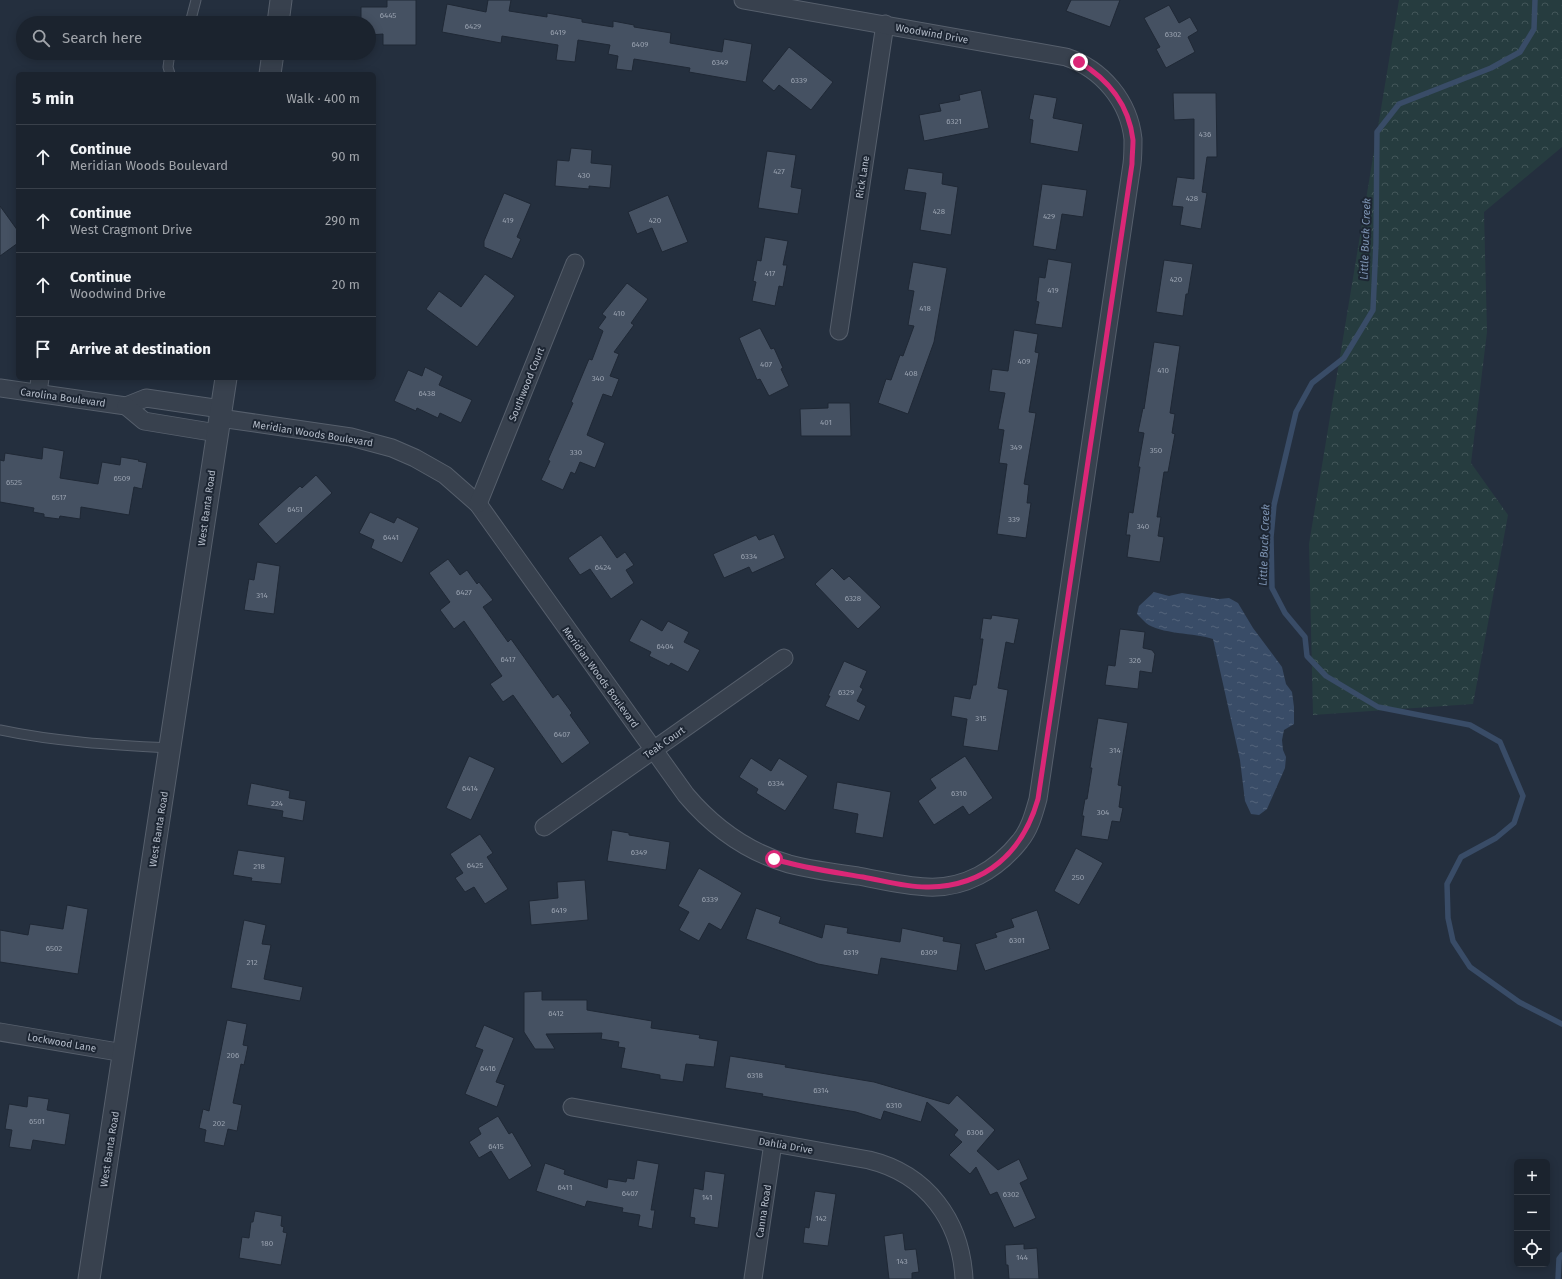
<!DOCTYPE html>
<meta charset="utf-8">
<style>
:root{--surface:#1b232e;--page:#282f3a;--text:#f1f3f6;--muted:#a0a4aa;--line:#39404a}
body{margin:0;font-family:"Fira Sans",sans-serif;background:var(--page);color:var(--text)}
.controls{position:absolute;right:12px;bottom:12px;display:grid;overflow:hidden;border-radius:6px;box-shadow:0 2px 10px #0003}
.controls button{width:36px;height:36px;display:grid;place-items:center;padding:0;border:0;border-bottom:1px solid var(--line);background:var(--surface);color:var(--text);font:20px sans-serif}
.stop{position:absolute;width:12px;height:12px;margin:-9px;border:3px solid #db2777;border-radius:50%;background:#fff}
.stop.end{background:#db2777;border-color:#fff;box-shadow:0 1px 4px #0008}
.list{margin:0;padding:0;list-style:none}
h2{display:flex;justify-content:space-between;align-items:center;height:52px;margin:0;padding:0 16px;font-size:17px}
h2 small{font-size:13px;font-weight:400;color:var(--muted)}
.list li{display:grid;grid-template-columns:26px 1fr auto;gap:12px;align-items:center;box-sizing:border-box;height:64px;padding:0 16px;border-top:1px solid var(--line)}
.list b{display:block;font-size:15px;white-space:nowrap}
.list p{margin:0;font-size:13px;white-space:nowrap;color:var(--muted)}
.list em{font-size:13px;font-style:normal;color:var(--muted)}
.icon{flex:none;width:22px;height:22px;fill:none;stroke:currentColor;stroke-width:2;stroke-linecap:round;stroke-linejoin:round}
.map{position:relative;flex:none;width:1562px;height:1279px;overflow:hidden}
.search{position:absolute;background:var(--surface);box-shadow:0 2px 10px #0003;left:16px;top:16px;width:360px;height:44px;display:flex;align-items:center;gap:10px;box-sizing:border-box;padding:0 14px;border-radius:22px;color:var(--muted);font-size:15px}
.panel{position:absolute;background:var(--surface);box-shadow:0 2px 10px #0003;left:16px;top:72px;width:360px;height:308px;border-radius:6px}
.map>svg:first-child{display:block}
.forest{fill:url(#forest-crowns)}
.water{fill:url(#water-ripples)}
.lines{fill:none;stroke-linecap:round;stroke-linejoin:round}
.stream{stroke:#394c67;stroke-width:5.5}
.building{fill:#455162;stroke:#1f2835}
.service-casing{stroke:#565f6c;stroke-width:11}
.minor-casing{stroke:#565f6c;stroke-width:19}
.tertiary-casing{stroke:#565f6c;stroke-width:23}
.service{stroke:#38414e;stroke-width:9}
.minor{stroke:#38414e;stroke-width:17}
.tertiary{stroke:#38414e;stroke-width:21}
.route{stroke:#db2777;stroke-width:5}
.labels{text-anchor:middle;stroke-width:4;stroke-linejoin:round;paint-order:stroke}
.number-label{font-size:8px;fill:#98a1af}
.street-label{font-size:10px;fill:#b4bcc9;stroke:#1d2633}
.water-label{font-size:11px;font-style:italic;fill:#7c92b1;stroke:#1d2633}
</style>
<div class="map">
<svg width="1562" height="1279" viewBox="0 0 1562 1279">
<defs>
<pattern id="forest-crowns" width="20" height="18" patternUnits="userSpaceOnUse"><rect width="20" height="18" fill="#263c3f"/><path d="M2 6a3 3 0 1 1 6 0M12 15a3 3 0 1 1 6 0" fill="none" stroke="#435659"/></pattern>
<pattern id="water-ripples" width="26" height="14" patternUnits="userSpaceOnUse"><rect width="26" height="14" fill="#394c67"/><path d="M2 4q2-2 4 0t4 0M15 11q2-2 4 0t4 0" fill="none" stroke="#53647b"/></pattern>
</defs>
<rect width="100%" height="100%" fill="#242f3e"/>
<!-- forest -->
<path class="forest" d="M1399,0H1562V147L1484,212L1487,332L1471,463L1508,515L1473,704L1313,715L1309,544Z"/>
<!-- water -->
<path class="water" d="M1154,592L1169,596L1182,593L1219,599L1229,598L1238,603L1253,628L1282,667L1286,684L1292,692L1294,707V724L1284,730L1282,740L1283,750L1286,757L1285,768L1267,809L1259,815L1251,814L1245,801L1240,760L1213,639C1196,633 1159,634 1146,623C1143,620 1140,617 1137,614L1139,606Z"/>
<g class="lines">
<!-- stream -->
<g class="stream">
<path d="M1535,0L1534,29L1520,52L1491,68L1399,104L1377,132L1376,243L1373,310L1344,358L1312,383L1296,412L1274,505L1271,537L1272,588L1285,613L1305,637L1307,656L1326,676L1378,707L1470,725L1500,742L1523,796L1514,823L1496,838L1461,857L1447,884L1448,918L1453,941L1470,967L1519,1002L1562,1024"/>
<path d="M1558,1279L1559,1259L1562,1255"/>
</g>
</g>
<!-- building -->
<g class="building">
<path d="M387,0H416V45H383V34L369,35V23H361V7H387Z"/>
<path d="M488,0H511L509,11L547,17V13L582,19V22L613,27V21L634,25V27L671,33L670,43L722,52L724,39L752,44L746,82L689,72L690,68L634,59L632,71L616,69L618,56L608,54L610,45L578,40L575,62L556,60L558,45L502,36L501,43L442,32L447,4L486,12Z"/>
<path d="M1071,0H1120L1110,27L1066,11Z"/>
<path d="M1169,5L1179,23L1190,17L1198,31L1188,37L1195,52L1166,68L1156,49L1160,47L1144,18Z"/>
<path d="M789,47L833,82L811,110L779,85L774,91L762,81Z"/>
<path d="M981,90L989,128L924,141L919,115L941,111L939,104L960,100L959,95Z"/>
<path d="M1173,93H1216L1217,157H1207L1202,192L1207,193L1201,229L1180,225L1183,207L1172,206L1177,177L1194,179V119L1174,120Z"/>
<path d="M1034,94L1057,98L1053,118L1083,124L1078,152L1030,143L1033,120L1029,119Z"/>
<path d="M571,148L592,150L591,163L612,165L610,188L589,186V189L555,186L557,160L569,161Z"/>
<path d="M767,151L796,155L791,187L802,189L798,214L758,208Z"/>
<path d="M908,168L943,173L942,184L958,187L951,235L920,230L926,193L904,190Z"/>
<path d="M1042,184L1087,190L1083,217L1062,214L1056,250L1033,246Z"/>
<path d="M504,193L531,204L517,237L521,239L512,259L484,247V241Z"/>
<path d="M668,195L688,242L662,252L652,228L637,234L628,212Z"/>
<path d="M0,206L18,231V243L0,256Z"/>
<path d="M765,237L788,241L783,265H787L783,287L779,286L775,306L752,301L756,282L753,281L757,260L761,261Z"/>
<path d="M1048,259L1072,263L1062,328L1035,324L1039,302L1036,301L1039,277L1045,278Z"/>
<path d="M1164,260L1193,264L1188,294H1186L1183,316L1156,312Z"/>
<path d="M913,262L947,268L934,342L908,414L878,403L886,379L891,380L900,355L903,356L914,326L908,325L914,291L908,290Z"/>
<path d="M485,274L515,296L477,347L426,309L439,291L461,307Z"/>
<path d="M627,283L648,299L631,323L634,325L614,352L619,354L610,376L619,379L612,397L603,394L587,435L605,443L595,468L580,462L575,474L571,472L563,490L541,480L550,461L548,460L573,403L571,402L589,359L592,360L603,331L598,328L606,317L602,314Z"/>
<path d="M760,328L771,349L774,348L783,368L781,369L789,386L769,396L760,379L757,380L739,338Z"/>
<path d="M1014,330L1038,334L1035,352L1039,353L1029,412L1036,413L1024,484L1029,485L1027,503H1031L1026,538L997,534L1007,464L999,463L1004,430L998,429L1005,393L989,391L992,369L1008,371Z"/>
<path d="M1154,342L1180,346L1170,413L1175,414L1172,433L1175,434L1168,472H1164L1157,517H1161L1158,536L1164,537L1160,562L1127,557L1130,535H1126L1129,512L1133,513L1140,467H1138L1144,433L1138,432L1143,408L1144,409Z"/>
<path d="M425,367L443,376L439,385L472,400L461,423L440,413L438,418L417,408L416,411L394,401L408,370L422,376Z"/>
<path d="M828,403H850L851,436H801L800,409L828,408Z"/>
<path d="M43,447L64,451L60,478L98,484L102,462L120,465L121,457L139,460L138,461L147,463L142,489L134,487L129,515L81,507L80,519L60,516L59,519L44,517V514L33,512L34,508L0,502V460L4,461L5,453L42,459Z"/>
<path d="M316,475L332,493L276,544L258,524L300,486L302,488Z"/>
<path d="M370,512L394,523L397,517L419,528L402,563L371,548L374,540L359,533Z"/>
<path d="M774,534L785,558L752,573L749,567L724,578L713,554L756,535L759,540Z"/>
<path d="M601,535L617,558L625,552L634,565L626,570L634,583L611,599L590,569L580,575L568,558Z"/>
<path d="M448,559L460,575L467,570L477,584L479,582L493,600L483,607L508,642L511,639L553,698L558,694L572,713L570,715L590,743L562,764L513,695L503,702L490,684L502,676L464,621L454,629L440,610L450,602L429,573Z"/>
<path d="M257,562L280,566L274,614L244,610L249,579L254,580Z"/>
<path d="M832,568L844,580L849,576L881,607L858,629L815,584Z"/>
<path d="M992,615L1019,619L1014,644L1006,642L998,688L1008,690L998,751L963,746L967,719L951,716L954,696L970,699L973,685H976L983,639H980L983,618L991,619Z"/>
<path d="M641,619L662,631L668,621L689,632L684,642L700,650L688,672L671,663L669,666L649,656L651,652L629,641Z"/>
<path d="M1120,629L1145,632L1143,648L1152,650L1155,654L1152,673L1140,671L1138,689L1105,685L1108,665L1115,666Z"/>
<path d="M844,661L867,671L860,687L863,689L857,701L866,706L859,721L825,706L830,696H828Z"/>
<path d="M1098,718L1128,723L1118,785L1122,786L1119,807L1123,808L1120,822L1112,821L1108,840L1081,836L1084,816H1082L1085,799H1087L1092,768H1090Z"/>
<path d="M469,756L495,768L471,820L446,808Z"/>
<path d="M965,756L993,798L969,815L963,806L934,825L918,801L936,788L930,779Z"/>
<path d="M751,758L771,771L779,758L808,776L785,811L756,793L758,789L739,777Z"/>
<path d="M837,782L891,792L883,838L855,833L858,814L833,809Z"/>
<path d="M251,783L290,791L289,798L306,801L303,821L282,817L283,811L247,805Z"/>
<path d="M612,830L629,833V835L670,842L666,870L607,861Z"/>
<path d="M480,834L493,853L487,857L508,889L485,904L474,887L465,892L455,878L463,873L450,854Z"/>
<path d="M1076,848L1103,863L1079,905L1054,891Z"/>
<path d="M238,850L285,857L281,884L251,881L252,878L233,875Z"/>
<path d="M699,868L742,893L721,930L709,923L699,941L679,930L689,912L678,906Z"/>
<path d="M585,880L588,920L531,925L529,901L558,898L557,882Z"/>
<path d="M67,905L88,909L78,974L0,962V930L28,935L30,924L63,929Z"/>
<path d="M756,908L781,917L779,923L822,938L825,924L848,928L847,933L900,942L902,928L944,937L943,941L961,944L957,971L881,958L878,975L818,964L746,939Z"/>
<path d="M1037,910L1050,949L985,971L975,944L997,937L995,933L1014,927L1011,919Z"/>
<path d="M244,920L266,925L262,944L271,945L264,979L303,987L300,1001L231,988Z"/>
<path d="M542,991V1000H587V1010L652,1021L651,1028L700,1035L699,1038L718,1041L714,1067L686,1064L683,1082L660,1079V1075L621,1068L625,1048L618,1047L619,1042L601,1039L602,1033L546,1034L555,1049H535L524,1032V992Z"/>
<path d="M227,1020L247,1024L243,1045L248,1046L244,1065L241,1064L233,1103L242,1105L237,1131L228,1129L224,1146L204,1142L206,1130L199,1128L203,1109L209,1111Z"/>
<path d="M484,1025L514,1038L496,1082L505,1085L497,1107L465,1094L483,1050L475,1047Z"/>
<path d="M730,1056L786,1065L785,1067L874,1082L949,1104L957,1095L995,1130L977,1151L998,1170L1019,1159L1028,1179L1020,1183L1036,1218L1014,1228L997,1192L990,1195L976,1167L970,1174L949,1155L962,1142L954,1135L958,1130L927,1102L921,1122L884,1111L881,1120L856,1112L762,1096L763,1094L725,1088Z"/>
<path d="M28,1096L49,1099L47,1110L70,1114L65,1145L33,1140L31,1150L9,1147L12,1130L5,1129L9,1104L27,1107Z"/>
<path d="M498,1116L509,1134L512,1132L532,1166L509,1180L491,1151L479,1158L469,1142L481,1134L478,1128Z"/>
<path d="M637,1160L659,1164L651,1210H655L652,1229L638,1226L640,1215L622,1212L623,1208L587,1201L585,1207L536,1191L545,1163L565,1170L564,1174L607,1188L608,1179L626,1182L627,1178L634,1179Z"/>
<path d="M705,1171L725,1174L718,1228L694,1224L695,1218L690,1217L694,1188L703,1190Z"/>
<path d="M815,1191L836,1194L828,1246L803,1243L805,1227L809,1228Z"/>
<path d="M255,1211L282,1216L281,1226L284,1227L283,1232L287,1233L281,1265L239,1258L242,1237L249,1238L251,1222H253Z"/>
<path d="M903,1233L905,1250L916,1249L919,1272L912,1273V1279H889L884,1236Z"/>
<path d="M1024,1244V1249L1037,1248L1039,1279H1009L1008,1265H1006L1005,1245Z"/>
</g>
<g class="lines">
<defs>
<g id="service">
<path d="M190,23L196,0"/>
<path d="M170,74L168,67L170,53"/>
<path d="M0,730C56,742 113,745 170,748"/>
</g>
<g id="minor">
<path d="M839,331L885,24"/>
<path d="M0,388L126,406L146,398L221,409"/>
<path d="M38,393L40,378"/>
<path d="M126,406L144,421L217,433"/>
<path d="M220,418L351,437L392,448L415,458L445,475L478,504L686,795C714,828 747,852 789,864C812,870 835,873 858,876C880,880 904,886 927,887C964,889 997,870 1020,841C1030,829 1034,813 1038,799L1132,164C1133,156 1133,147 1133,139C1129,101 1102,69 1066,57L743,0"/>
<path d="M478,504L575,263"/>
<path d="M544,827L784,658"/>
<path d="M0,1032L124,1053"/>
<path d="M572,1107L869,1160C927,1174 961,1221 964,1279"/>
<path d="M753,1279L773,1143"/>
</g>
<g id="tertiary">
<path d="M278,23L281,0"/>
<path d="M270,74L273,53"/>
<path d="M89,1279L226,378"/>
</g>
</defs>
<!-- service casing -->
<use href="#service" class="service-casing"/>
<!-- minor casing -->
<use href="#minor" class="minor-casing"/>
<!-- tertiary casing -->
<use href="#tertiary" class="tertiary-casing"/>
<!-- service -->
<use href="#service" class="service"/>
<!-- minor -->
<use href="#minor" class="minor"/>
<!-- tertiary -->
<use href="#tertiary" class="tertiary"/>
</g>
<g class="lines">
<!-- route -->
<path class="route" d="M774,859C803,868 833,872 863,877C885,881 908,888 929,887C986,886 1023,852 1038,799L1132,164C1132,156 1133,148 1133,140C1129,105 1108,79 1079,62"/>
</g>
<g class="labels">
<!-- number labels -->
<g class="number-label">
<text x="388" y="18">6445</text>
<text x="473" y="29">6429</text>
<text x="558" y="35">6419</text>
<text x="1173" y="37">6302</text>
<text x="640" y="47">6409</text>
<text x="720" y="65">6349</text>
<text x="799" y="83">6339</text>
<text x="954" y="124">6321</text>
<text x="1205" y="137">436</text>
<text x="779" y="174">427</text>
<text x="584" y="178">430</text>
<text x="1192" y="201">428</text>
<text x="939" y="214">428</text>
<text x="1049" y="219">429</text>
<text x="508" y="223">419</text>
<text x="655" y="223">420</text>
<text x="770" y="276">417</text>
<text x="1176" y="282">420</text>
<text x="1053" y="293">419</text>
<text x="925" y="311">418</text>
<text x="619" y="316">410</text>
<text x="1024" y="364">409</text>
<text x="766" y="367">407</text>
<text x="1163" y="373">410</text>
<text x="911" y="376">408</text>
<text x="598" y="381">340</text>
<text x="427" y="396">6438</text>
<text x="826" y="425">401</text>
<text x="1016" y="450">349</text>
<text x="1156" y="453">350</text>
<text x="576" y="455">330</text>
<text x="122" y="481">6509</text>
<text x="14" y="485">6525</text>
<text x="59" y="500">6517</text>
<text x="295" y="512">6451</text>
<text x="1014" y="522">339</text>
<text x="1143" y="529">340</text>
<text x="391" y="540">6441</text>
<text x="749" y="559">6334</text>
<text x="603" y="570">6424</text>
<text x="464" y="595">6427</text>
<text x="262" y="598">314</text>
<text x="853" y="601">6328</text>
<text x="665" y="649">6404</text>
<text x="508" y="662">6417</text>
<text x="1135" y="663">326</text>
<text x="846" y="695">6329</text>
<text x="981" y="721">315</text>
<text x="562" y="737">6407</text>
<text x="1115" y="753">314</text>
<text x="776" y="786">6334</text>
<text x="470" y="791">6414</text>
<text x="959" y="796">6310</text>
<text x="277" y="806">224</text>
<text x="1103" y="815">304</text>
<text x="639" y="855">6349</text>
<text x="475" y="868">6425</text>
<text x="259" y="869">218</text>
<text x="1078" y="880">250</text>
<text x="710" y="902">6339</text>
<text x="559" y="913">6419</text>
<text x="1017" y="943">6301</text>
<text x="54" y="951">6502</text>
<text x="851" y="955">6319</text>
<text x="929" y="955">6309</text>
<text x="252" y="965">212</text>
<text x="556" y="1016">6412</text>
<text x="233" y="1058">206</text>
<text x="488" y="1071">6416</text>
<text x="755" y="1078">6318</text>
<text x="821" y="1093">6314</text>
<text x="894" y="1108">6310</text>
<text x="37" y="1124">6501</text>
<text x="219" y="1126">202</text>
<text x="975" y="1135">6306</text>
<text x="496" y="1149">6415</text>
<text x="565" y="1190">6411</text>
<text x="630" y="1196">6407</text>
<text x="1011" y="1197">6302</text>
<text x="707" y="1200">141</text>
<text x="821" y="1221">142</text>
<text x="267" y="1246">180</text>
<text x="1022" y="1260">144</text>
<text x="902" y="1264">143</text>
</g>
<!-- street labels -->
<g class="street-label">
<text transform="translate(932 33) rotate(10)" y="4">Woodwind Drive</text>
<text transform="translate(862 177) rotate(-81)" y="4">Rick Lane</text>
<text transform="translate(526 384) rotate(-68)" y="4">Southwood Court</text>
<text transform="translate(63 397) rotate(8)" y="4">Carolina Boulevard</text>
<text transform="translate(313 433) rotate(9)" y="4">Meridian Woods Boulevard</text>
<text transform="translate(206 508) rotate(-82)" y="4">West Banta Road</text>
<text transform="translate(601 677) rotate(54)" y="4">Meridian Woods Boulevard</text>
<text transform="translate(664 742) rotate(-35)" y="4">Teak Court</text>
<text transform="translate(158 829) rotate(-81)" y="4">West Banta Road</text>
<text transform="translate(62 1042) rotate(10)" y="4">Lockwood Lane</text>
<text transform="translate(786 1145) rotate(10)" y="4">Dahlia Drive</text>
<text transform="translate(109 1149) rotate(-81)" y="4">West Banta Road</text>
<text transform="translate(763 1211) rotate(-81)" y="4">Canna Road</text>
</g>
<!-- water labels -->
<g class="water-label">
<text transform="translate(1365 239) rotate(-88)" y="4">Little Buck Creek</text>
<text transform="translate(1264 545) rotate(-88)" y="4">Little Buck Creek</text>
</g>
</g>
</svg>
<div class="controls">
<button>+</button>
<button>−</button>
<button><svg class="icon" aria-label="locate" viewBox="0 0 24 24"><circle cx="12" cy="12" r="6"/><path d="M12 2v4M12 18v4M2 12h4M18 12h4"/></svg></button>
</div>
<div class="stop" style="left:774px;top:859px"></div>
<div class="stop end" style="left:1079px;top:62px"></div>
<div class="search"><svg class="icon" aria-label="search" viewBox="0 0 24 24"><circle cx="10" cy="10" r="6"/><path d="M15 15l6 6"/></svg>Search here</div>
<section class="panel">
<h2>5 min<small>Walk · 400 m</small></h2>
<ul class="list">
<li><svg class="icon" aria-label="ahead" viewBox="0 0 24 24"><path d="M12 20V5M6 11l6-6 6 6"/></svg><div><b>Continue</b><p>Meridian Woods Boulevard</p></div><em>90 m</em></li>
<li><svg class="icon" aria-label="ahead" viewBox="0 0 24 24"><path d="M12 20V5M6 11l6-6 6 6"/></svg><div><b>Continue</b><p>West Cragmont Drive</p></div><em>290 m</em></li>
<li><svg class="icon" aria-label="ahead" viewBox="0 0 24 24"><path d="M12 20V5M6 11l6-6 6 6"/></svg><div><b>Continue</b><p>Woodwind Drive</p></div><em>20 m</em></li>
<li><svg class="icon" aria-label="arrive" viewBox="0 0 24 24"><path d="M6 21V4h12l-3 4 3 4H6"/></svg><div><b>Arrive at destination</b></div></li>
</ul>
</section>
</div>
